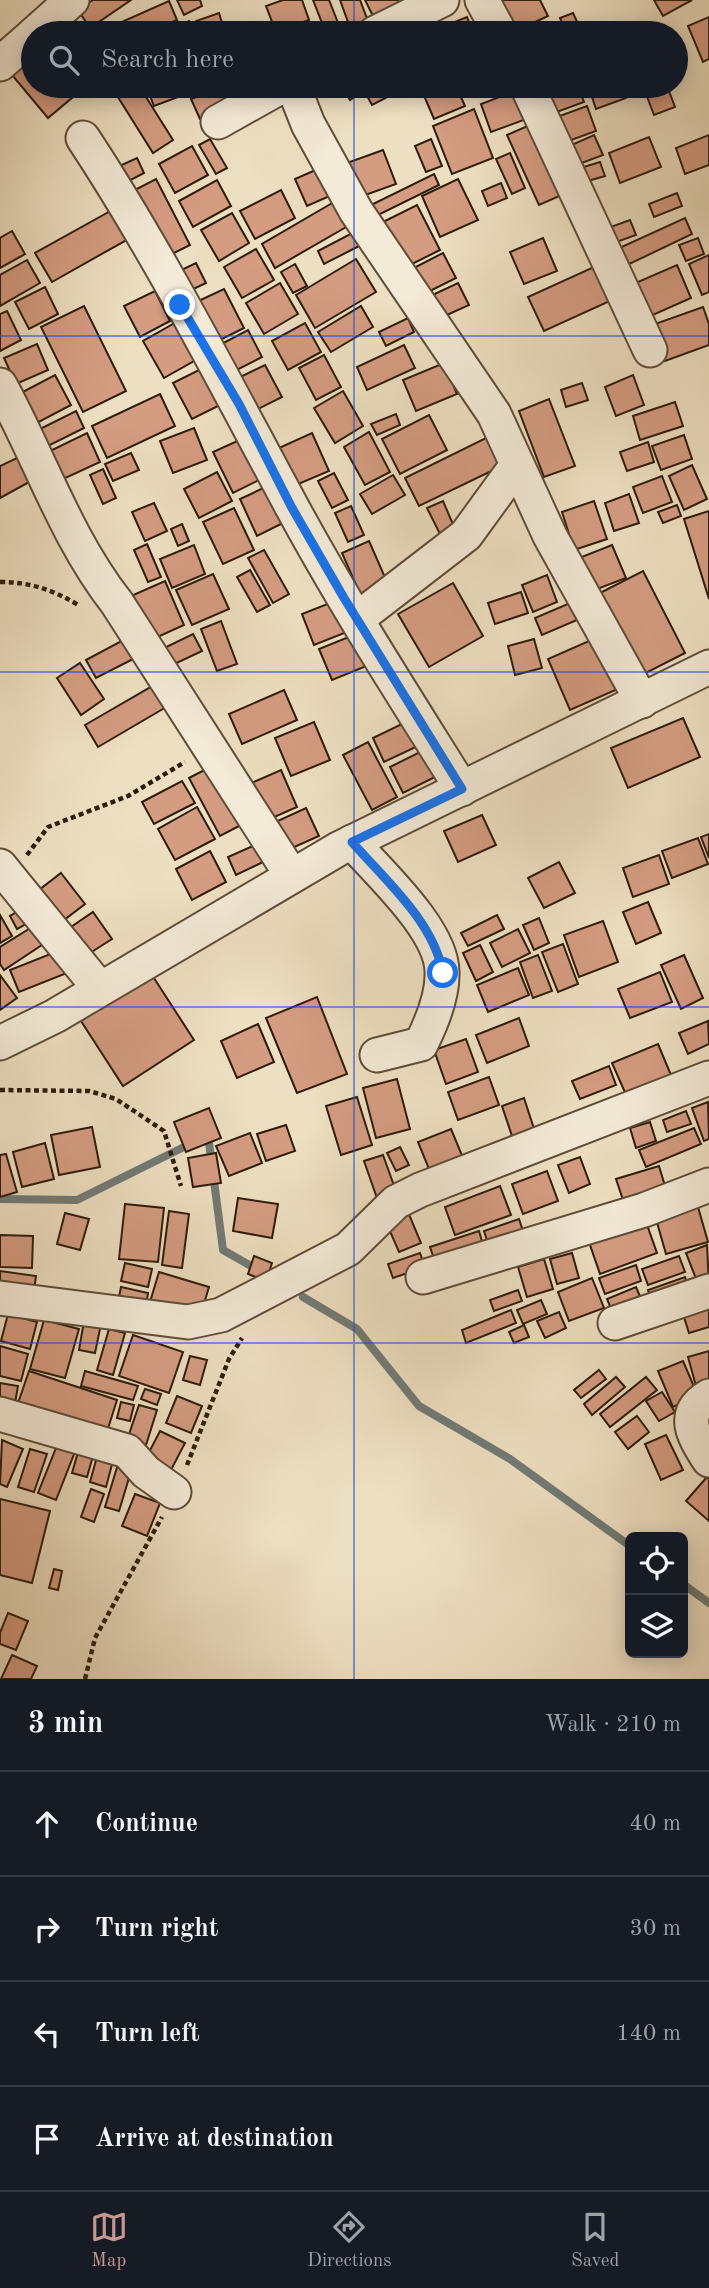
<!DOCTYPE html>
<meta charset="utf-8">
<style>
:root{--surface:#171b24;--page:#242831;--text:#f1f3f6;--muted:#9ea1a6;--line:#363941;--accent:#c59692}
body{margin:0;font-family:"Old Standard TT",serif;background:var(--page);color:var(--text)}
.controls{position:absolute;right:21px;bottom:21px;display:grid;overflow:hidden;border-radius:10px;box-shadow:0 4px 18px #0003}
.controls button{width:63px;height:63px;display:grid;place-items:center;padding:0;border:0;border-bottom:2px solid var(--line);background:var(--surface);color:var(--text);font:35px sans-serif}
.stop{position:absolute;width:21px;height:21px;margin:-16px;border:5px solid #1a73e8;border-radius:50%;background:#fff}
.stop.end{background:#1a73e8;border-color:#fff;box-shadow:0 2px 7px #0008}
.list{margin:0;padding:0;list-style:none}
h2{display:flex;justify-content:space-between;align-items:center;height:91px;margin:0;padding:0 28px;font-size:30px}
h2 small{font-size:23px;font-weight:400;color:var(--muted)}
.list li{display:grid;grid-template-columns:46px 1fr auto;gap:21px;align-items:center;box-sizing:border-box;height:105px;padding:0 28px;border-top:2px solid var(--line)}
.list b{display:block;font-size:26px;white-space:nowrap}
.list em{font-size:23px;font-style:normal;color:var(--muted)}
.icon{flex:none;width:38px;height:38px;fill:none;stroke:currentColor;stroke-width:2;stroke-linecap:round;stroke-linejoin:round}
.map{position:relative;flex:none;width:709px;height:1679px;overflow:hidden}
.search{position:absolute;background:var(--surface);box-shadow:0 4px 18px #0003;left:21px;right:21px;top:21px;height:77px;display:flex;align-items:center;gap:18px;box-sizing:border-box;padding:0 24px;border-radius:38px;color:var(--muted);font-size:26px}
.sheet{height:511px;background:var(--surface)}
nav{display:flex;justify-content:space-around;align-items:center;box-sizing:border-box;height:98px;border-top:2px solid var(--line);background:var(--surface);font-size:19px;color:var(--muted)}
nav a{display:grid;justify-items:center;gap:4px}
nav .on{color:var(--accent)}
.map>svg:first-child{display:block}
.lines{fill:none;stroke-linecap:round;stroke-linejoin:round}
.stream{stroke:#717b75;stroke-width:8}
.building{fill:#d49c81;stroke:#2e1c0a;stroke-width:2}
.minor-casing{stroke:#5e4d38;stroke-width:37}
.path{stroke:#2e1c0a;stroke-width:4.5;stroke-dasharray:5 3.5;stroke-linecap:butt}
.minor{stroke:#f3ead7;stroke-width:33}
.route{stroke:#1a73e8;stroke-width:9}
.grid{fill:none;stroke:#1d4ed8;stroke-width:2;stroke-opacity:0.55}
</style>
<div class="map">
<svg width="709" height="1679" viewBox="0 0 709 1679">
<rect width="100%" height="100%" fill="#eddfc1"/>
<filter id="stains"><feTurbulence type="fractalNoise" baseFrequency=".00286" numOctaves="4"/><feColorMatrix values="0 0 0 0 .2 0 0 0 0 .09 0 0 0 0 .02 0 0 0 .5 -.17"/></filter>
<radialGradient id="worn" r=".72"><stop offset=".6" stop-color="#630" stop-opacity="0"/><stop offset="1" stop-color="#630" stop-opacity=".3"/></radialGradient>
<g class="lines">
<!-- stream -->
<g class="stream">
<path d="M205,1137L208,1135L223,1250L258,1270"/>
<path d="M0,1199L77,1200L194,1142"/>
<path d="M303,1297L357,1329L419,1406L510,1459L630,1546"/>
<path d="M683,1584L709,1603"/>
</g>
</g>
<!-- building -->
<g class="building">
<path d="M93,0H131L90,28L78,10Z"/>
<path d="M177,0H200L202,6L184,15Z"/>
<path d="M283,0H302L309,20L276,32L266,6Z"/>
<path d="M313,0H329L342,33H326Z"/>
<path d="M340,0H360L371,29L352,33Z"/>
<path d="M365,0H398L404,13L378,26Z"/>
<path d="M494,0H540L548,16L512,33Z"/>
<path d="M654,0H692L663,16Z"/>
<path d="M169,1L177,20L147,33H108L106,29Z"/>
<path d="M219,13L225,33H200L196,21Z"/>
<path d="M573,13L579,26L566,32L560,18Z"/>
<path d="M71,17L83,33H49Z"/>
<path d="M467,17L473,33H439L437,29Z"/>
<path d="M709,17V59L703,62L688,26Z"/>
<path d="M189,21L194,33H167L166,31Z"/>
<path d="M33,49V86H64L73,97L48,118L7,69Z"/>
<path d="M111,86H139L173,140L153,153Z"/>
<path d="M146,86H182L186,94L154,106Z"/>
<path d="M226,86L234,105L200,119L191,99Z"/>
<path d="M341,86H371L350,100Z"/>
<path d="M382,86H399L401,90L372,105L366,94Z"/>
<path d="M434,86H456L465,106L434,119L422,91Z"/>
<path d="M475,86H503L480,96Z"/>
<path d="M545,86H578L584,102L554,113Z"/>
<path d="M596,86H621L626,98L596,109L589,88Z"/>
<path d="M643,86H667L675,107L654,115Z"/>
<path d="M518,90L529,118L491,132L481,104Z"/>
<path d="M587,106L596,131L563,143L554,118Z"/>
<path d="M474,109L493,158L452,174L433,126Z"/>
<path d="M532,124L564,194L539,205L507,135Z"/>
<path d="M594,135L603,155L574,166L567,147Z"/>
<path d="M709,135V165L685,174L676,148Z"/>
<path d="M649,137L661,167L620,183L609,153Z"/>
<path d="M210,139L227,168L216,174L199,145Z"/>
<path d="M431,139L442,166L426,172L415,146Z"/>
<path d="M192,146L208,175L175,193L159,164Z"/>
<path d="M383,150L396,184L357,198L344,164Z"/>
<path d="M510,153L525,188L512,194L496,159Z"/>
<path d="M137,158L144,173L123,184L115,168Z"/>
<path d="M600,162L605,176L581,183L577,169Z"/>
<path d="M320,168L332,195L307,206L295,179Z"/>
<path d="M434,174L439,185L372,218L367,207Z"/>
<path d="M156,179L190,245L164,258L131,192Z"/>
<path d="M458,179L478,220L440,237L422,196Z"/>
<path d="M217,180L231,206L193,227L179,201Z"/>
<path d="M501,183L507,198L488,206L482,191Z"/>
<path d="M281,190L295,218L255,239L240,211Z"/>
<path d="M677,193L682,206L654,217L649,204Z"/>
<path d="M334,202L348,226L275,268L262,244Z"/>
<path d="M417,205L440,250L402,269L379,224Z"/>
<path d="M114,209L130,238L52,282L35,253Z"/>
<path d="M232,213L249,243L219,261L201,230Z"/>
<path d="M685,218L692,234L623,267L615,250Z"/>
<path d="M630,220L636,235L611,244L605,229Z"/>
<path d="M12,231L25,254L0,268V238Z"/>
<path d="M356,231L363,244L324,264L318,251Z"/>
<path d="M543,238L557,271L524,284L510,252Z"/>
<path d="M698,238L704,254L686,261L679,245Z"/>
<path d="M256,249L274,280L242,298L224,267Z"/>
<path d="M443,253L456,278L418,297L406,272Z"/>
<path d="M709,255V292L702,295L689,264Z"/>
<path d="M356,259L376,292L315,328L296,295Z"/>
<path d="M27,260L40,283L0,306V275Z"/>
<path d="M196,263L206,283L185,293L175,273Z"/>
<path d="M295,264L307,286L293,293L281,272Z"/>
<path d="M677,265L691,298L646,318L631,285Z"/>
<path d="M596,266L612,300L544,331L528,297Z"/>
<path d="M280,283L298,314L264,334L246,303Z"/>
<path d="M458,283L469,305L436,320L426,298Z"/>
<path d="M45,287L58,314L29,329L15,302Z"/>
<path d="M224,289L244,328L212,344L192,304Z"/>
<path d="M155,291L170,321L140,337L124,306Z"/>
<path d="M84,306L126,391L83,412L41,327Z"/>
<path d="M361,306L373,327L331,352L318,332Z"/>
<path d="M703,307L709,324V345L665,361L652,325Z"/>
<path d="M7,311L21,340L0,351V314Z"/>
<path d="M408,318L414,332L386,346L379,332Z"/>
<path d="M180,320L201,357L164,378L143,341Z"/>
<path d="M305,323L321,352L288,370L272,341Z"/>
<path d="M248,330L262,357L225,376L212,349Z"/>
<path d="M37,344L48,370L16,384L4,358Z"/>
<path d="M404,345L415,368L367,390L357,367Z"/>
<path d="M324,355L341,387L316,400L299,368Z"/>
<path d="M444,363L457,394L416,411L403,380Z"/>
<path d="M265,365L282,397L254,411L238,378Z"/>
<path d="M207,366L226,402L192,419L173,383Z"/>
<path d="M55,375L71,405L33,425L17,395Z"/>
<path d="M633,375L644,405L616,416L605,387Z"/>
<path d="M582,383L588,400L566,407L561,390Z"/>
<path d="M343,391L363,426L335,443L314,408Z"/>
<path d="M160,394L175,426L107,458L92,426Z"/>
<path d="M549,399L575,466L544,477L519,411Z"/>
<path d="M675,402L683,426L640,440L633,416Z"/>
<path d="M76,411L84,428L46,447L38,430Z"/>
<path d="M396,414L400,425L377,435L371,424Z"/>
<path d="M429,415L447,450L400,474L382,439Z"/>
<path d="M194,428L207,460L173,473L160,441Z"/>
<path d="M369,432L390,472L365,485L344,447Z"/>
<path d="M87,433L100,462L61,480L48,452Z"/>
<path d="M312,433L329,471L296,485L279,448Z"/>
<path d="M492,435L506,464L419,506L405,478Z"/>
<path d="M684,435L692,459L661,470L652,446Z"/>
<path d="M244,438L263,478L233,493L213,452Z"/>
<path d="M648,442L654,462L627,471L620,452Z"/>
<path d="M131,453L139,470L113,481L105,464Z"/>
<path d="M19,457L31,481L0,498V466Z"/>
<path d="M692,465L707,499L684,510L669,476Z"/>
<path d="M103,469L116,498L103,504L90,475Z"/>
<path d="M217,472L232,501L199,518L184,489Z"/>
<path d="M334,473L348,500L332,508L318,481Z"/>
<path d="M393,475L405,495L372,514L360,494Z"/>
<path d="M662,476L672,502L643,513L633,487Z"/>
<path d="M270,485L287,521L257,536L240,499Z"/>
<path d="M629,494L639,523L614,531L605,503Z"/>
<path d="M443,501L455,529L441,536L427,508Z"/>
<path d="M594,501L607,539L574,550L562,512Z"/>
<path d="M154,503L167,531L145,541L132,512Z"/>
<path d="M677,505L681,516L663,523L658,512Z"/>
<path d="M351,506L364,535L348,542L335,513Z"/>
<path d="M234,508L254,550L223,564L203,522Z"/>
<path d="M709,511V599L684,519Z"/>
<path d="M182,524L189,541L178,546L171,529Z"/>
<path d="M369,541L387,582L360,594L342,553Z"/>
<path d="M147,544L161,577L148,582L134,550Z"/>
<path d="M194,545L205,574L172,588L160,559Z"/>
<path d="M612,545L626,578L592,591L579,558Z"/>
<path d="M264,550L289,594L273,603L248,558Z"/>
<path d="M250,570L270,605L257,612L237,577Z"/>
<path d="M643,571L685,653L638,677L596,595Z"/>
<path d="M213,574L229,609L192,625L176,590Z"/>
<path d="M547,575L557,602L533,612L522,585Z"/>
<path d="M165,581L184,625L151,640L131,596Z"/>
<path d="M453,583L483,636L429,667L398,614Z"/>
<path d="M521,592L528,613L495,624L488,603Z"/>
<path d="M340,599L352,630L314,645L302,614Z"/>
<path d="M577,600L584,617L542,635L535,618Z"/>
<path d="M221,621L237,664L217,671L201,629Z"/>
<path d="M193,634L202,651L166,668L158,651Z"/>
<path d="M356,634L369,665L332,680L319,649Z"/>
<path d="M598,637L620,688L570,710L548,659Z"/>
<path d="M127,638L137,657L96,678L86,660Z"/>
<path d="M534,639L542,668L515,675L508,646Z"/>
<path d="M80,663L104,699L81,715L57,678Z"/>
<path d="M156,684L168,706L98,747L85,725Z"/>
<path d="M284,690L297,720L242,744L229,714Z"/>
<path d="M683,718L700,757L628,788L611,748Z"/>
<path d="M408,721L420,745L384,762L373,738Z"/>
<path d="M314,722L330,760L291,776L275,738Z"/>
<path d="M368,742L397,797L372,810L343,755Z"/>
<path d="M426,749L439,775L403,793L390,767Z"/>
<path d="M210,767L241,825L220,836L189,778Z"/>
<path d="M281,770L297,807L263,822L247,785Z"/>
<path d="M182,781L195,803L154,824L142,802Z"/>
<path d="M197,807L215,839L175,860L158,829Z"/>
<path d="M306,808L319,836L281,853L269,825Z"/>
<path d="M482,815L496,845L458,862L444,831Z"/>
<path d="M709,834V858L701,837Z"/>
<path d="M698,838L708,864L672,878L662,851Z"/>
<path d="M255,845L263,862L236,875L228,857Z"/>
<path d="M210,851L226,882L192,900L176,869Z"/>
<path d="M659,855L669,884L633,897L623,868Z"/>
<path d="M559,862L575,893L544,908L528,878Z"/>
<path d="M61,873L85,904L64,920L39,890Z"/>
<path d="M648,902L661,933L636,944L623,912Z"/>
<path d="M24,908L31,921L17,929L10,916Z"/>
<path d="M93,912L112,939L90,953L71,927Z"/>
<path d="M0,915L12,936L0,943Z"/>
<path d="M497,915L504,929L468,946L461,933Z"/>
<path d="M539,918L549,943L534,950L523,925Z"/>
<path d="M603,921L618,962L579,977L564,935Z"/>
<path d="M40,922L51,939L4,970L0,964V947Z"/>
<path d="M518,929L530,953L502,967L490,943Z"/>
<path d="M563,944L578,984L558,992L542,952Z"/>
<path d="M480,945L493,972L476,981L463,953Z"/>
<path d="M63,949L72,971L19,992L10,970Z"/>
<path d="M538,955L552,991L533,998L520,962Z"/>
<path d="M684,955L703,998L681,1009L661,965Z"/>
<path d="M518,968L529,995L488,1012L477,985Z"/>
<path d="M660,972L672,1002L630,1018L618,989Z"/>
<path d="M0,975L17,998L0,1010Z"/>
<path d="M152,975L194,1040L123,1086L81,1021Z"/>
<path d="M317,997L347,1074L297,1093L266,1018Z"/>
<path d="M519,1018L529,1046L487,1063L476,1035Z"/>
<path d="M708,1021L709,1044L688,1054L679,1033Z"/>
<path d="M258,1024L274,1062L237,1078L221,1041Z"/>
<path d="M466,1039L478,1072L446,1084L434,1050Z"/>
<path d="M658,1044L676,1087L631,1106L612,1063Z"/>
<path d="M609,1066L616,1085L580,1099L572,1081Z"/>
<path d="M489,1077L499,1105L458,1120L448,1092Z"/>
<path d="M397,1079L410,1129L376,1138L363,1088Z"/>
<path d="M357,1097L372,1145L341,1155L326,1106Z"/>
<path d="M524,1098L538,1141L516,1148L502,1106Z"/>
<path d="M708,1102L709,1139L704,1141L692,1108Z"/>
<path d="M209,1108L221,1138L186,1152L174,1122Z"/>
<path d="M686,1111L691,1124L667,1132L663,1120Z"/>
<path d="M650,1122L656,1141L636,1148L630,1128Z"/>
<path d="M286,1125L295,1151L266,1161L257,1134Z"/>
<path d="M92,1127L100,1167L59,1175L51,1135Z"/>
<path d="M694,1128L701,1144L646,1167L639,1150Z"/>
<path d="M451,1129L466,1165L433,1179L418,1142Z"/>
<path d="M250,1133L262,1163L229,1176L216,1146Z"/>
<path d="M45,1143L54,1179L22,1187L13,1152Z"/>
<path d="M400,1147L409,1165L396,1171L387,1153Z"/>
<path d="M216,1153L221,1183L193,1187L188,1158Z"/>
<path d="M6,1154L17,1192L0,1197V1155Z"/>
<path d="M383,1155L397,1194L378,1201L364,1161Z"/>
<path d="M580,1157L590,1184L569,1193L558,1165Z"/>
<path d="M659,1166L668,1196L626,1209L616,1179Z"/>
<path d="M547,1171L558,1201L523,1214L512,1184Z"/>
<path d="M500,1186L511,1215L455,1235L445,1207Z"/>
<path d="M238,1198L278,1204L272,1238L233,1231Z"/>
<path d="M125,1204L164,1208L158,1262L119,1259Z"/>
<path d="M698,1207L708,1242L666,1254L656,1219Z"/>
<path d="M169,1211L189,1214L182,1268L162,1265Z"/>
<path d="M408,1212L421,1243L399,1252L386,1222Z"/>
<path d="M65,1213L89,1219L80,1250L57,1244Z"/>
<path d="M519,1219L526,1240L491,1252L484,1231Z"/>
<path d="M646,1222L657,1253L600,1274L589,1242Z"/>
<path d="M479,1231L486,1255L438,1271L430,1247Z"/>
<path d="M0,1235L33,1236L32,1268L0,1267Z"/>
<path d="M707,1245L709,1285L700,1289L686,1253Z"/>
<path d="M420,1253L425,1267L393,1278L388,1264Z"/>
<path d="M572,1253L579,1278L557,1284L550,1259Z"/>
<path d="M254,1256L272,1263L266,1281L248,1274Z"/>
<path d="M679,1256L685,1272L648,1285L642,1269Z"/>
<path d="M544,1259L553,1289L527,1297L518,1267Z"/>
<path d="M125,1263L152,1269L148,1287L121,1281Z"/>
<path d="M636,1265L641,1281L605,1294L599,1278Z"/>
<path d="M0,1271L36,1276L33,1298L0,1294Z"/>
<path d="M159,1272L209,1287L200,1317L150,1302Z"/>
<path d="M685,1277L690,1292L653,1305L648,1290Z"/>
<path d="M592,1278L604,1308L569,1321L558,1292Z"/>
<path d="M121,1287L148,1293L145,1312L117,1307Z"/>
<path d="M636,1287L644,1306L615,1318L607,1299Z"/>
<path d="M518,1290L522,1301L494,1311L490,1300Z"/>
<path d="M541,1300L547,1314L523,1324L517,1310Z"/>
<path d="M709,1305V1327L689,1333L683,1314Z"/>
<path d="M511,1310L516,1323L466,1343L462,1330Z"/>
<path d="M559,1312L566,1328L545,1338L537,1321Z"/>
<path d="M8,1314L37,1322L30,1349L1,1341Z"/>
<path d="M44,1320L79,1329L65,1378L30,1369Z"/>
<path d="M84,1321L101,1324L95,1353L79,1350Z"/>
<path d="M524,1325L529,1337L514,1343L509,1332Z"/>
<path d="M109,1329L125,1333L113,1375L97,1370Z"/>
<path d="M133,1335L183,1352L169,1393L119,1376Z"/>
<path d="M0,1346L28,1354L21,1381L0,1376Z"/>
<path d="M709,1351V1382L696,1386L688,1357Z"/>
<path d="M190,1356L207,1360L200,1385L183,1380Z"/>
<path d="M683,1361L698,1396L673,1407L658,1371Z"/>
<path d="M599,1370L606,1379L581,1398L574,1390Z"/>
<path d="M29,1371L117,1400L105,1438L16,1409Z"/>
<path d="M85,1371L138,1386L133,1400L81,1386Z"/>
<path d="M616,1377L625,1387L592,1415L584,1404Z"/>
<path d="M646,1377L657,1390L610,1427L600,1414Z"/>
<path d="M0,1383L18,1386L14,1409L0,1407Z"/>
<path d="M145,1389L161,1394L157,1405L141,1399Z"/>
<path d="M662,1392L675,1412L659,1421L646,1401Z"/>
<path d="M177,1396L202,1406L191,1433L166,1423Z"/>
<path d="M121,1402L134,1405L130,1421L117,1418Z"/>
<path d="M139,1405L157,1410L146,1445L127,1440Z"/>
<path d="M637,1416L649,1432L628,1449L615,1432Z"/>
<path d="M160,1431L185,1443L171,1470L146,1458Z"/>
<path d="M666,1435L683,1470L661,1480L645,1444Z"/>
<path d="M2,1440L23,1449L7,1487L0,1484Z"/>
<path d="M58,1443L76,1449L56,1500L38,1493Z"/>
<path d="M80,1445L95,1449L87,1477L72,1473Z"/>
<path d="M30,1449L47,1454L34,1492L18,1487Z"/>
<path d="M98,1453L114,1457L106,1487L90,1482Z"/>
<path d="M118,1464L132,1468L119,1511L105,1507Z"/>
<path d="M707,1477L709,1479V1521L686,1501Z"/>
<path d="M91,1489L104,1494L94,1522L81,1517Z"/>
<path d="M135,1494L160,1503L147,1536L122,1526Z"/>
<path d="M0,1499L50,1511L32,1583L0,1575Z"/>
<path d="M54,1569L62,1571L58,1590L49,1588Z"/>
<path d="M8,1613L28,1621L16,1650L0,1644V1633Z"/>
<path d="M12,1655L37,1666L31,1679H1Z"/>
</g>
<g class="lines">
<defs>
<g id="minor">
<path d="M482,0L500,33"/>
<path d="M35,33L72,0"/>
<path d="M375,33L442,0"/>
<path d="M0,64L33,35"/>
<path d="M293,86L308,124L356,211L494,414L550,536L642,701"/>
<path d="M527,86L650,350"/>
<path d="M218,122L282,86"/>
<path d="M83,138C160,255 225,383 292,507C344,603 404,696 462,789"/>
<path d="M0,385C40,458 66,538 117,603L292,876"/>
<path d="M357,619L466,535L517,465"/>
<path d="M352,842C379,873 442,930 442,972C443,996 431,1024 421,1044L377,1055"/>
<path d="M0,866L100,989"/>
<path d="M0,1043L55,1016L340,848L709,667"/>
<path d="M423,1277L644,1210L709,1185"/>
<path d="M0,1298L188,1322L221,1315L348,1249L396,1202L420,1190L709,1078"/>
<path d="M615,1323L709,1291"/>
<path d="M709,1396C679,1413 694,1438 709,1460"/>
<path d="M0,1414L127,1451L146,1472L174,1492"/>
</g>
</defs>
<!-- minor casing -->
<use href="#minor" class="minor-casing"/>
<!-- path -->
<g class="path">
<path d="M0,582C31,582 53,590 80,606"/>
<path d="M27,855L48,827L128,796L185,762"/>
<path d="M0,1090L89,1091L116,1099L164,1131L181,1186"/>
<path d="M187,1465L229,1359L242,1338"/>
<path d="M85,1679L95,1638L162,1517"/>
</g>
<!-- minor -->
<use href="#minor" class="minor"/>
</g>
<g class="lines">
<!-- route -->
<path class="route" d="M180,305L239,404L292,508L344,598L462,789L352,842C386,881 433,921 443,973"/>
</g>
<!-- grid -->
<path class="grid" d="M354,0V33M354,86V1679M0,336H709M0,672H709M0,1007H709M0,1343H709"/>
<rect width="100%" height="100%" filter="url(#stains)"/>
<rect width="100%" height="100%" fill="url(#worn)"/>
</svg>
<div class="controls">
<button><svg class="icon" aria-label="locate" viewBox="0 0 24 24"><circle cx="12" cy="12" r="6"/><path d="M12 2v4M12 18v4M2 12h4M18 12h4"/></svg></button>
<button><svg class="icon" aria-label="layers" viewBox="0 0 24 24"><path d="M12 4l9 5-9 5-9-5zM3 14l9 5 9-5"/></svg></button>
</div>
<div class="stop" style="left:443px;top:973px"></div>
<div class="stop end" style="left:180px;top:305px"></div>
<div class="search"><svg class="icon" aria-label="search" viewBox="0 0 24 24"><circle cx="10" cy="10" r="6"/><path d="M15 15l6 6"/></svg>Search here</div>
</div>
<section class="sheet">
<h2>3 min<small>Walk · 210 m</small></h2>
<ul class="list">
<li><svg class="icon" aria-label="ahead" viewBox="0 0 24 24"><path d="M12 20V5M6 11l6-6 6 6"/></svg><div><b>Continue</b></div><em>40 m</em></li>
<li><svg class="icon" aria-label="right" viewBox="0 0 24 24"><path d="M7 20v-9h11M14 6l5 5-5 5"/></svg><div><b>Turn right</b></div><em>30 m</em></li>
<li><svg class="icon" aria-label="left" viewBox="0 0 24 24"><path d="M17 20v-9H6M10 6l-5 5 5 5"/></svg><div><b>Turn left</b></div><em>140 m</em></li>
<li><svg class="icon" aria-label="arrive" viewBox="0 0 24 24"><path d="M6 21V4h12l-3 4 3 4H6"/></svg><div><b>Arrive at destination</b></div></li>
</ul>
</section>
<nav>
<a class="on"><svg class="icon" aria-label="map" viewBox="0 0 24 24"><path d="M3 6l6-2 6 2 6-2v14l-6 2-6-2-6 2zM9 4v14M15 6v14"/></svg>Map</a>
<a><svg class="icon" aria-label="directions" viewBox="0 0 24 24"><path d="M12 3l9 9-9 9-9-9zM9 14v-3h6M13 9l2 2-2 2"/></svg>Directions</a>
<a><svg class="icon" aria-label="saved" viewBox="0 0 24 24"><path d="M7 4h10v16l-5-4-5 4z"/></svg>Saved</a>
</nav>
